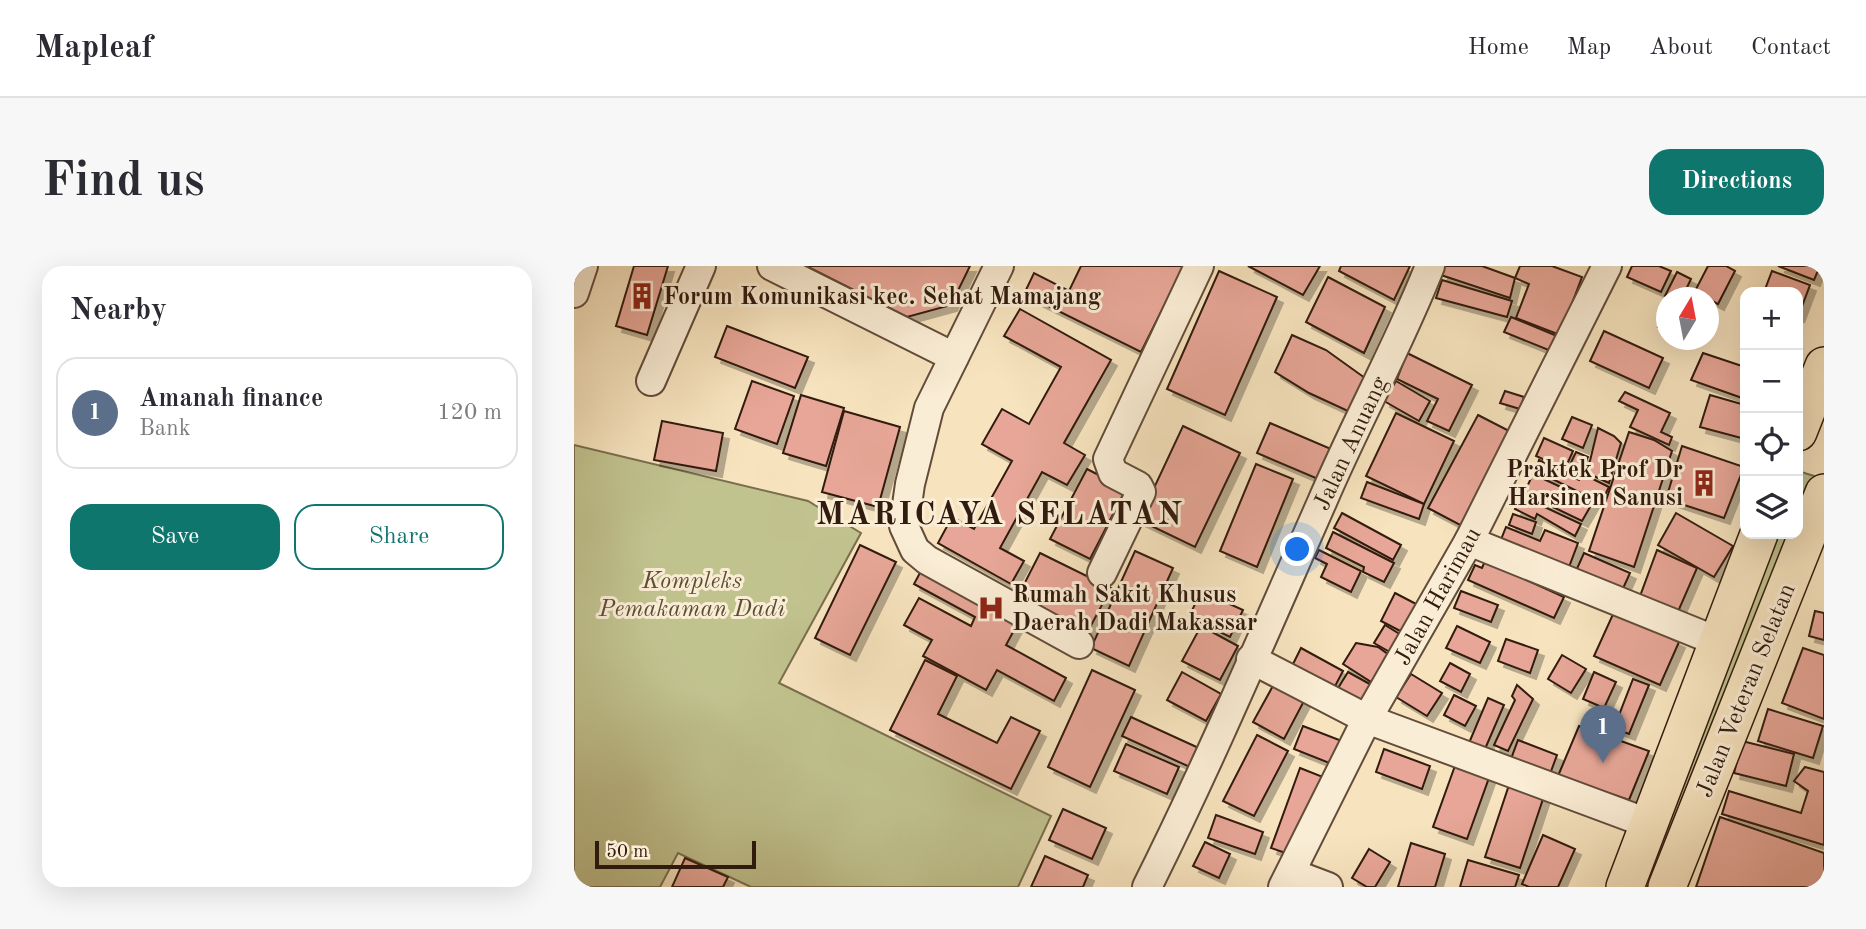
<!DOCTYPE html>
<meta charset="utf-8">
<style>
:root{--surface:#fff;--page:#f7f7f7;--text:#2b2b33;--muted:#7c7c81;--line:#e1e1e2;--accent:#0f766e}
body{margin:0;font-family:"Old Standard TT",serif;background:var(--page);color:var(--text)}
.controls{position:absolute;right:21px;top:21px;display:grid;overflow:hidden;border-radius:14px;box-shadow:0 7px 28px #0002}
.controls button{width:63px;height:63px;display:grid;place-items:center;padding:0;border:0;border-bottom:2px solid var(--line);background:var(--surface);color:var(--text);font:35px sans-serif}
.compass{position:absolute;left:1082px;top:21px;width:63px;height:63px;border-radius:50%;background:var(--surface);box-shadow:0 7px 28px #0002;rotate:10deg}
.scale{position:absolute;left:21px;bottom:18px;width:161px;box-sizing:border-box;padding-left:7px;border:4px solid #311a0e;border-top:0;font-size:19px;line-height:24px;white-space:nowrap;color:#311a0e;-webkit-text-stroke:5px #faedd5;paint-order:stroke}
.you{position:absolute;left:724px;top:284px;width:24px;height:24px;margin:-18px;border:5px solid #fff;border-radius:50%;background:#1a73e8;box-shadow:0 0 0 10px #1a73e833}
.badge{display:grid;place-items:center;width:46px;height:46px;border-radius:50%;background:var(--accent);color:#fff;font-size:23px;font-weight:700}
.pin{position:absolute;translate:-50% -58px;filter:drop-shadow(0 2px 4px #0008)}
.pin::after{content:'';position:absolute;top:37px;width:24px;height:21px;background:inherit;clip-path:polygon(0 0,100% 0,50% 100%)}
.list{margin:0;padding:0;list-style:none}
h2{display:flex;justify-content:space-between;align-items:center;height:91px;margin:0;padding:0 28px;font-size:30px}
h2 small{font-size:23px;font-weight:400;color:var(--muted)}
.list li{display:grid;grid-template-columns:46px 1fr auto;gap:21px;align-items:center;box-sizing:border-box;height:112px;margin:0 14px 14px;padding:0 14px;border:2px solid var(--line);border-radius:21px}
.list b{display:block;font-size:26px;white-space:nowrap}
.list p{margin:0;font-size:23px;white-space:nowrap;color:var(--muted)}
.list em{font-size:23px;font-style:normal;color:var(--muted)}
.actions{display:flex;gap:14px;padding:21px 28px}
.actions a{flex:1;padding:16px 0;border:2px solid var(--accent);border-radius:21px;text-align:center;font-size:24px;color:var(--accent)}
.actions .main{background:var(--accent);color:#fff}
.icon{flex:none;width:38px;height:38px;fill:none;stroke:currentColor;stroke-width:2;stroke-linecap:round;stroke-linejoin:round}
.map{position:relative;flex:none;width:1250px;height:621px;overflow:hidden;border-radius:21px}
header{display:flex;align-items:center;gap:42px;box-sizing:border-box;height:98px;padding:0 35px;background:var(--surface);border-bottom:2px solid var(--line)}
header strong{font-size:33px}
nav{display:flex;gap:38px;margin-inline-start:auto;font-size:24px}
.intro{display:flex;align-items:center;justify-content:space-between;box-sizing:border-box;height:168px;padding:0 42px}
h1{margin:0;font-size:49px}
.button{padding:18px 32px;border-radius:21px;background:var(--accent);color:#fff;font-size:24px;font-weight:700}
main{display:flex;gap:42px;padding:0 42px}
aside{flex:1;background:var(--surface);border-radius:21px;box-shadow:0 7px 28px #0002}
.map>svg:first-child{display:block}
.green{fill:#c1c38f;stroke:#796e4e;stroke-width:2}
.building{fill:#e7a697;stroke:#311a0e;stroke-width:2;filter:url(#shadow)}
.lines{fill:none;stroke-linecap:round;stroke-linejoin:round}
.minor-casing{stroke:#624c3a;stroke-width:32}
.major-casing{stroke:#311a0e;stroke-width:40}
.minor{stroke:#faedd5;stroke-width:28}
.major{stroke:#f7e4bf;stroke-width:37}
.labels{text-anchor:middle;stroke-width:6;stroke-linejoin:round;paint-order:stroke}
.poi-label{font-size:24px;font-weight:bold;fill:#311a0e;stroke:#faedd5;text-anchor:start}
.street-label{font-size:24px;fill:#311a0e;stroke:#faedd5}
.park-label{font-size:24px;font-style:italic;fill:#5c4d35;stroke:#faedd5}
.district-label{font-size:32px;font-weight:bold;letter-spacing:2px;fill:#311a0e;stroke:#faedd5}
</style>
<header>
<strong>Mapleaf</strong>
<nav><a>Home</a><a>Map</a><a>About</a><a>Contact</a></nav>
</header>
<div class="intro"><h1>Find us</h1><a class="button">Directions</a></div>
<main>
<aside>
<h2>Nearby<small></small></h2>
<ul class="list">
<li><span class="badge" style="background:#5c6f8a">1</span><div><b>Amanah finance</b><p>Bank</p></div><em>120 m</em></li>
</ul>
<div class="actions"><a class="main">Save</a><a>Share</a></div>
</aside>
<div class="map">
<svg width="1250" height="621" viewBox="0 0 1250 621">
<defs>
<filter id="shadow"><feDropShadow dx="6" dy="6" stdDeviation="0" flood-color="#0004"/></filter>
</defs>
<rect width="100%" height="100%" fill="#f7e4bf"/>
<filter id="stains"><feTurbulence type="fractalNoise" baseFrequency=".00286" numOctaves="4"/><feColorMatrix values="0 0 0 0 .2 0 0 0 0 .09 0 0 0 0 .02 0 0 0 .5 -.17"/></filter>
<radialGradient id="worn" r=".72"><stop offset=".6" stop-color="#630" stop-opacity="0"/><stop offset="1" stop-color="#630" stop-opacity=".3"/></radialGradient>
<!-- green -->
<g class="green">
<path d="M0,179L234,235L287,267L205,417L477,550L444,621H177L104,587L86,621H0Z"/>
<path d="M1224,205L1250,213L1091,621H1052L1191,268H1224Z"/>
</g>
<!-- building -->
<g class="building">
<path d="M60,0H94L73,69L42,60Z"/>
<path d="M232,0H396L377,39L333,51Z"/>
<path d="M507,0H610L567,86L450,28L460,7L495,25Z"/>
<path d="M674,0H746L729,29Z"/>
<path d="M767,0H836L820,34L765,5Z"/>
<path d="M870,0H908L941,12L936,32L867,9Z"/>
<path d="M946,0H978L1008,11L986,69L942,52L955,18L941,12Z"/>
<path d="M1058,0H1085L1097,5L1087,26L1053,11Z"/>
<path d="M1134,0H1152L1161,5L1144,38L1121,25Z"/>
<path d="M1204,0H1246L1240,14Z"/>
<path d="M645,5L703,31L651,149L593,123Z"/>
<path d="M1198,5L1236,19L1224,51V26H1190Z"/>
<path d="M1103,6L1117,13L1108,32H1094L1091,30Z"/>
<path d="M754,11L811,41L790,87L732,56Z"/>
<path d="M868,14L938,35L933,51L862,32Z"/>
<path d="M446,43L537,94L490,177L511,189L493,219L468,206L426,282L450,295L437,318L364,277L378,251L400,263L438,195L408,178L428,143L455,158L487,101L430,70Z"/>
<path d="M1092,43V65L1084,61Z"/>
<path d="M937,51L983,70L977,85L930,66Z"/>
<path d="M153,60L234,91L221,122L141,91Z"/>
<path d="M1030,65L1089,92L1075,122L1016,95Z"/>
<path d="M718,69L752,84L791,112L776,146L735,127L701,106Z"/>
<path d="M833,87L898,119L875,165L853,155L864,133L823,113Z"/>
<path d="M1129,87L1171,101V133L1117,114Z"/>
<path d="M178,115L220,130L203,178L161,163Z"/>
<path d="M822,115L856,135L845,155L810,135Z"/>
<path d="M931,125L950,131L946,143L926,137Z"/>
<path d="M1051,126L1096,147L1087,166L1098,171L1095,179L1056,161L1064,144L1045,135Z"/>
<path d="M227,129L270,142L252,200L209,187Z"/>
<path d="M1136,129L1171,139V173L1126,161Z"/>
<path d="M270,145L326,161L304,241L248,226Z"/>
<path d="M822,147L880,175L850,238L792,210Z"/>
<path d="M904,149L939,167L888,260L854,242Z"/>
<path d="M998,151L1018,159L1009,182L988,173Z"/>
<path d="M88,155L149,167L142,205L80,194Z"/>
<path d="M696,157L757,183L744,213L683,187Z"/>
<path d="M609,160L666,187L621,281L565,254Z"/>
<path d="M1024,162L1040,170L1047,177L1035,217L1013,207Z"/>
<path d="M1055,166L1080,174L1098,185L1060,301L1015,285Z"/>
<path d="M970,172L999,185L991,203L962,190Z"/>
<path d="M1108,180L1170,201L1150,252L1092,233Z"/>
<path d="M1002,186L1014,191L1006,208L994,203Z"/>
<path d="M965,194L1005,214L1009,208L1035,221L1028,235L1020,228L1019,233L962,205Z"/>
<path d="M682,198L719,213L683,301L646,285Z"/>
<path d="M513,203L552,223L516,293L476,273Z"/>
<path d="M959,208L1019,236L1008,255L950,227Z"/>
<path d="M793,216L850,238L845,253L787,232Z"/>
<path d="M947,230L1007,258L1001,270L963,248L961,253L941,243Z"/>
<path d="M768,247L827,279L819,294L760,262Z"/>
<path d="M1102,247L1159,280L1140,311L1084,279Z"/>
<path d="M939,248L962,256L958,268L935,259Z"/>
<path d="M932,261L966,275L971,264L1004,277L992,309L924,281Z"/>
<path d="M759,266L820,297L810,316L789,306L790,301L752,282Z"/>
<path d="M286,279L322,296L276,389L241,372Z"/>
<path d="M745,284L787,305L777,326L747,311L753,298L741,292Z"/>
<path d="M1083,284L1123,302L1103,348L1065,333Z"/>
<path d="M561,285L599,302L555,400L517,382Z"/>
<path d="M466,287L537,322L513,367L443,332Z"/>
<path d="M1010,287L1056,307L1047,327L1001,307Z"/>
<path d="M911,295L990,331L980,352L894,314L901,299L908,302Z"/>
<path d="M348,303L445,355L432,379L492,412L480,435L423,404L412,424L349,390L358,374L330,359L345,332L397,360L401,351L340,318Z"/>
<path d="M627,325L669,344L656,371L615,351Z"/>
<path d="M887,325L924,339L917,356L880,342Z"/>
<path d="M821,327L846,340L832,368L807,355Z"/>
<path d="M1241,345L1250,347V374L1235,370Z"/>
<path d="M1040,346L1105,376L1086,419L1020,390Z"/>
<path d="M811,359L832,372L821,389L800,377Z"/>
<path d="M627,360L664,380L646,414L608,395Z"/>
<path d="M883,360L916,376L906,397L872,382Z"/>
<path d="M932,373L964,384L956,407L924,395Z"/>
<path d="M782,377L804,381L822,394L805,421L769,398Z"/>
<path d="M727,382L769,405L759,424L717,402Z"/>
<path d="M1229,382L1250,389V453L1208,437Z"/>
<path d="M988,389L1012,403L997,427L974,413Z"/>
<path d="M351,394L383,410L364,448L423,477L437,451L466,465L437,523L316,464Z"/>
<path d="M876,397L896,408L887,426L866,415Z"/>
<path d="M518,404L561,424L516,521L474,501Z"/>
<path d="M608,406L647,428L632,455L593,434Z"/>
<path d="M774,406L803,422L791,444L761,427Z"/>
<path d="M1020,406L1042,416L1030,442L1009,433Z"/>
<path d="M837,408L868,427L853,450L822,431Z"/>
<path d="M1059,413L1075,419L1055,468L1040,462Z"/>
<path d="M700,418L730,435L710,473L679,456Z"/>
<path d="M943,419L959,433L934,485L920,479L941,434L938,430Z"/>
<path d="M880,429L902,440L891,460L870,449Z"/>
<path d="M914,432L930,439L911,483L895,477Z"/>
<path d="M1194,443L1249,460L1239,492L1184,475Z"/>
<path d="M557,451L627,483L618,502L548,470Z"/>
<path d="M729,460L773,477L763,500L720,483Z"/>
<path d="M1005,460L1075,485L1055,534L984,510Z"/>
<path d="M683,469L714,485L680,550L649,535Z"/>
<path d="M944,474L983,489L976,508L937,493Z"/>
<path d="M1168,475L1220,488L1212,520L1160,507Z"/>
<path d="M552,478L605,501L593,528L540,505Z"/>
<path d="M810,483L856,500L848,523L802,506Z"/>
<path d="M882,497L916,509L893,573L859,561Z"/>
<path d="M1231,501L1250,506V579L1148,548L1155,525L1227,547L1234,525L1220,515Z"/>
<path d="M726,502L749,511L720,590L697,582Z"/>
<path d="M936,516L971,527L946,602L911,591Z"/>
<path d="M489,543L532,562L518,593L475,574Z"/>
<path d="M642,549L689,566L681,588L634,572Z"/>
<path d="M1146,551L1250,587V621H1122Z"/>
<path d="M969,569L1001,583L984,621H955L948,618Z"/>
<path d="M631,576L656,588L645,612L619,600Z"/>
<path d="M837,577L871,588L861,621H824Z"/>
<path d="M795,583L816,596L801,621H793L778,612Z"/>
<path d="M471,590L514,609L509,621H457Z"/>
<path d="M111,592L154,611L149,621H98Z"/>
<path d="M894,594L945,609L941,621H886Z"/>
</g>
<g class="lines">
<defs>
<g id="minor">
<path d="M198,0L380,91"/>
<path d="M425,0L355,142L336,218L330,260L341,284L353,294L505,378"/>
<path d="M0,27L9,0"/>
<path d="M77,115L127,0"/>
<path d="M895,275L1145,376"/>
<path d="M528,307L567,226L564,220L539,207L534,193L625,0"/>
<path d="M677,393L793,453L1076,558"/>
<path d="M717,607L754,621"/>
<path d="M573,621C636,495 691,365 748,236C782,156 824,81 856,0"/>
<path d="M709,621L793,453L895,275L1033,0"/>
</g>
<g id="major">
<path d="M1224,166L1250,100"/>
<path d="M1051,621L1185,268"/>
<path d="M1093,621L1250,227"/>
</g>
</defs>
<!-- minor casing -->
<use href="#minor" class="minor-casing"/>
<!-- major casing -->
<use href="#major" class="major-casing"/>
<!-- minor -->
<use href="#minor" class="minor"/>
<!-- major -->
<use href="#major" class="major"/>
</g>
<!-- icons -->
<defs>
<symbol id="building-bare" viewBox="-9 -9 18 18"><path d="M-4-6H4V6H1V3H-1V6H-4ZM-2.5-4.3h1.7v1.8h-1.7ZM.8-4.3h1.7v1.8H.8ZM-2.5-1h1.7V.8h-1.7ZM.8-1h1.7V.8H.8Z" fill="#8f2418" stroke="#faedd5" stroke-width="2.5" paint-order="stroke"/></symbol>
<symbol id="hospital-bare" viewBox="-9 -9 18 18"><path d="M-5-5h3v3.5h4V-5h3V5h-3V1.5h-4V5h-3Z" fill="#8f2418" stroke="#faedd5" stroke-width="2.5" paint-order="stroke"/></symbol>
</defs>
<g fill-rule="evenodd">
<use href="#building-bare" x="49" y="11" width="38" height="38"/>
<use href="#building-bare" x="1111" y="198" width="38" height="38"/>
<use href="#hospital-bare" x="398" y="323" width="38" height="38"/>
</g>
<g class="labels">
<!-- poi labels -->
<g class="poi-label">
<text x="89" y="38">Forum Komunikasi kec. Sehat Mamajang</text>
<text x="1109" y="211" text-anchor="end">Praktek Prof Dr<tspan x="1109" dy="28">Harsinen Sanusi</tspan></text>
<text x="438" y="336">Rumah Sakit Khusus<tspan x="438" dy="28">Daerah Dadi Makassar</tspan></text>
</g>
<!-- street labels -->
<g class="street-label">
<text transform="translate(776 177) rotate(-65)" y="8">Jalan Anuang</text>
<text transform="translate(863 330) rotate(-61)" y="8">Jalan Harimau</text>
<text transform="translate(1171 424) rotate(-68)" y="8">Jalan Veteran Selatan</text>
</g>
<!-- park labels -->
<g class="park-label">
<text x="118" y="322">Kompleks<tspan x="118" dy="28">Pemakaman Dadi</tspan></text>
</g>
<!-- district labels -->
<g class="district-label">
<text x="426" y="258">MARICAYA SELATAN</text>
</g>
</g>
<rect width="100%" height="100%" filter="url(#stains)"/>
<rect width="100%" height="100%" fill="url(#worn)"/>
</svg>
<div class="controls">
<button>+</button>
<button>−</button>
<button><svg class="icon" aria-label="locate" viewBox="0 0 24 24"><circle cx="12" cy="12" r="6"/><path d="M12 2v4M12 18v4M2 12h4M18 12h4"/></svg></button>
<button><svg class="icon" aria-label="layers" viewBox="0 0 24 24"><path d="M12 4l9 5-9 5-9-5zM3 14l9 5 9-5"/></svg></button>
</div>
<svg class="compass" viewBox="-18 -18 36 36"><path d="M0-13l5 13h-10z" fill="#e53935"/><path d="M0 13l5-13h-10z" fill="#7c7c81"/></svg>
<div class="scale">50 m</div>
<div class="you"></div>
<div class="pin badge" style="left:1029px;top:497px;background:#5c6f8a">1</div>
</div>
</main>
